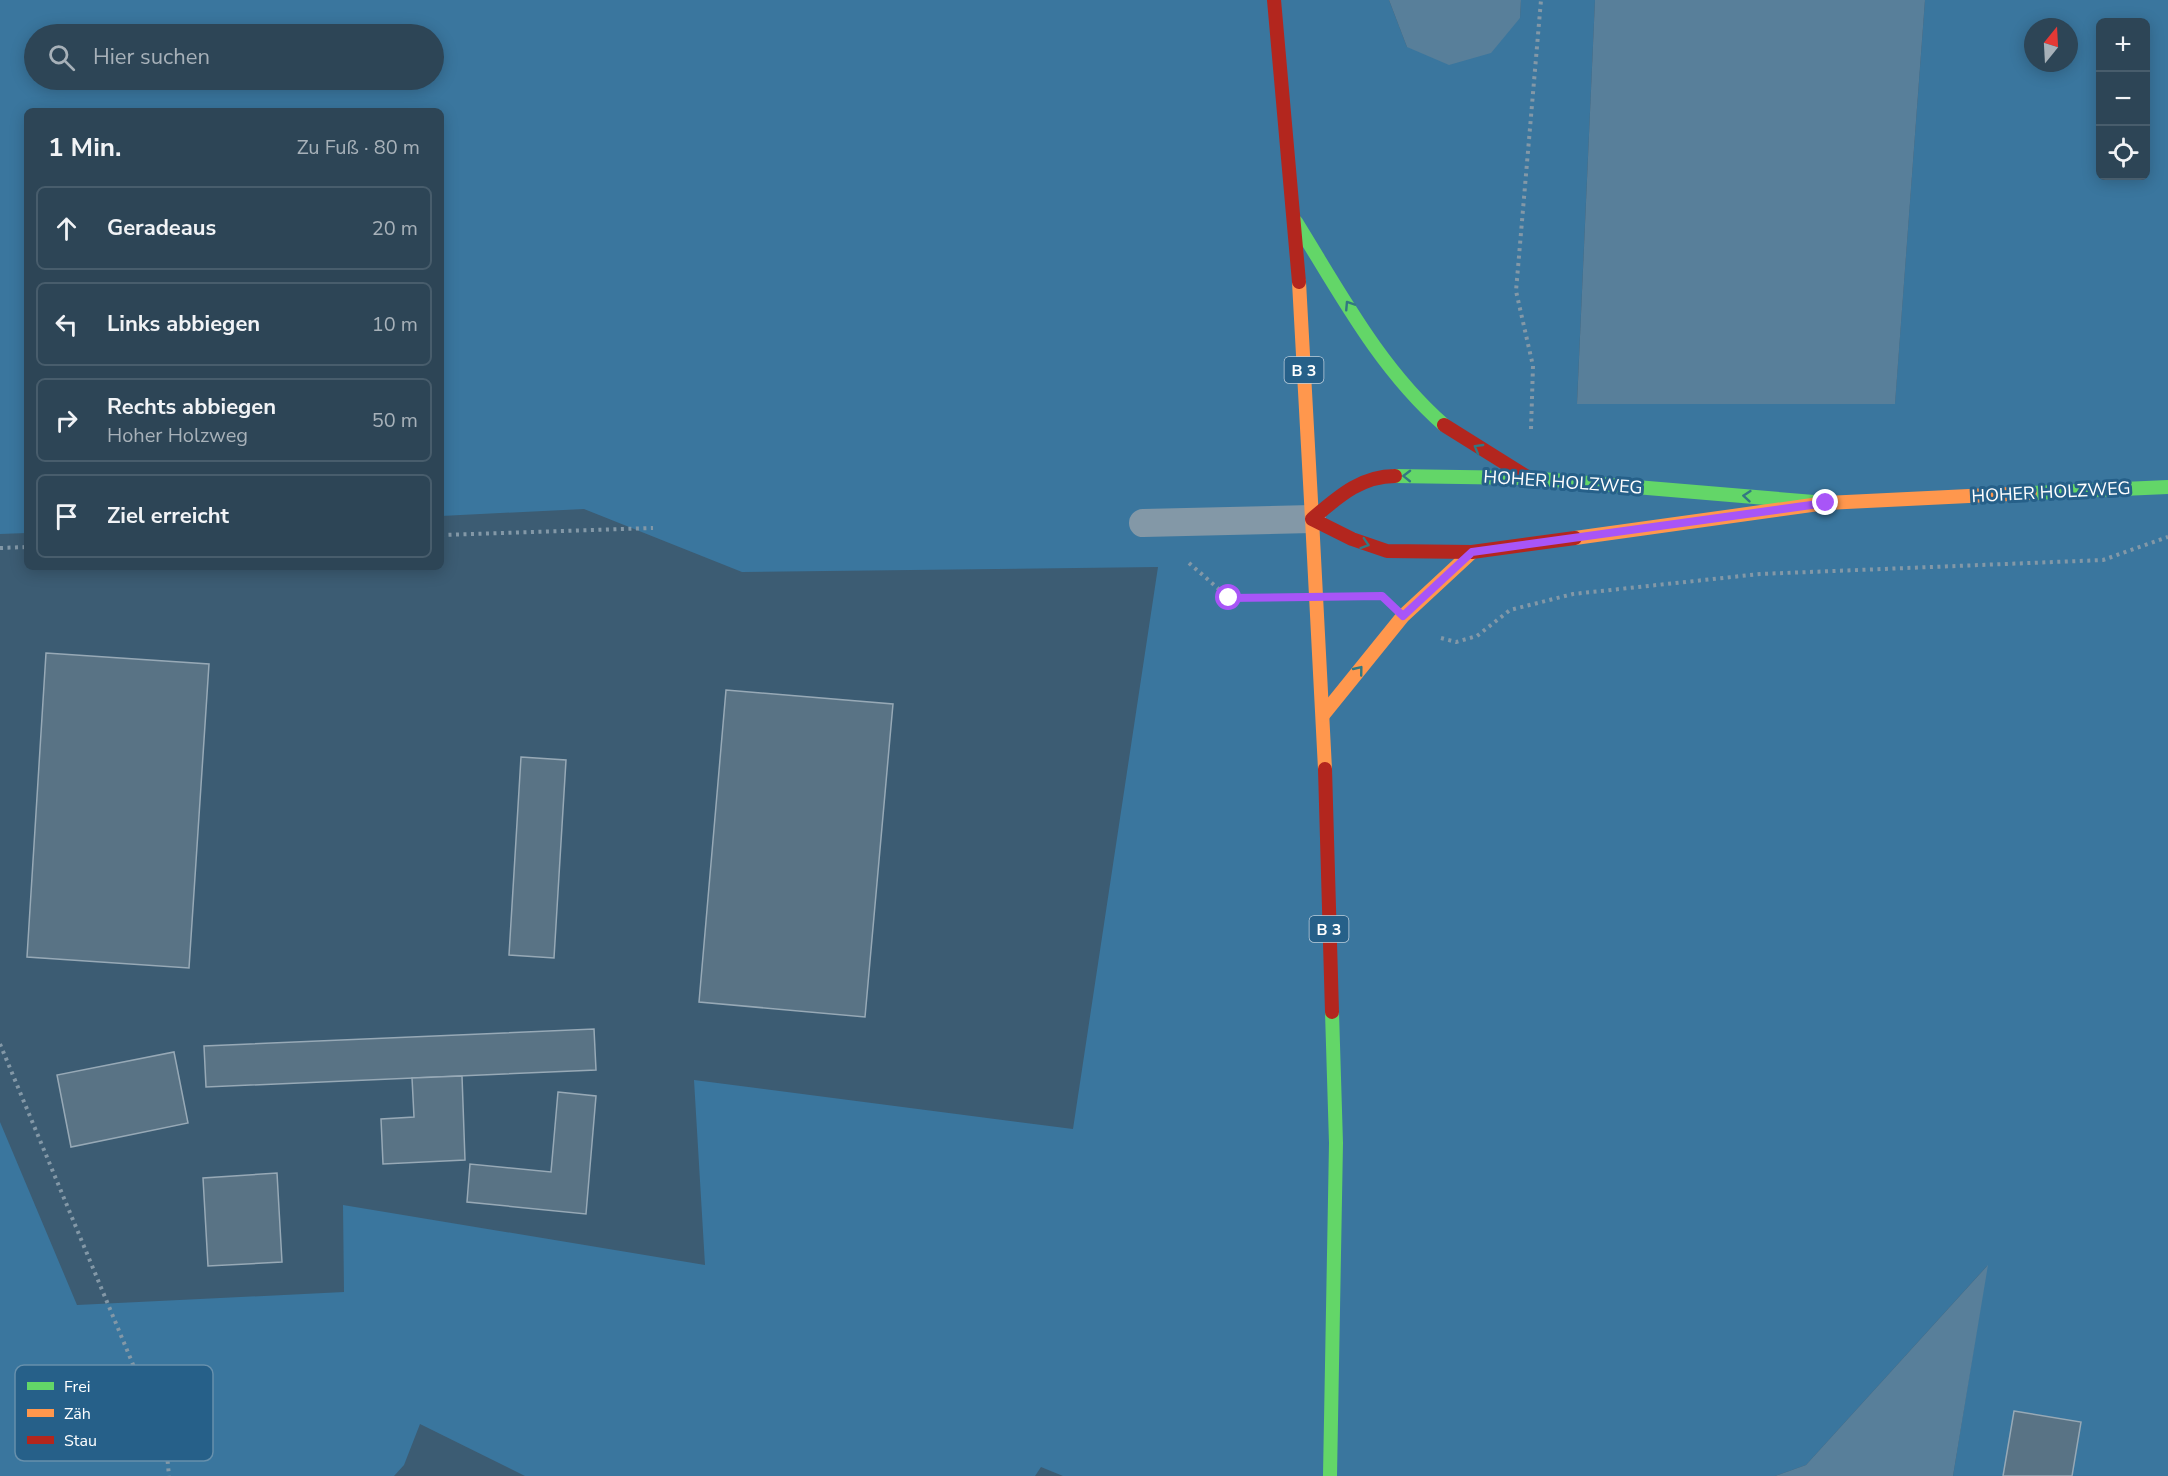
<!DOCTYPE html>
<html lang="de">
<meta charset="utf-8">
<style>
:root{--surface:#2d4556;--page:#354c5c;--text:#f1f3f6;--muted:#a7b1b9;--line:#485d6c}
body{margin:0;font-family:"Nunito Sans",sans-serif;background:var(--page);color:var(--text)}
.controls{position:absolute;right:18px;top:18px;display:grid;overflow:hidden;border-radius:9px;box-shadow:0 3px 15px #0003}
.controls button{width:54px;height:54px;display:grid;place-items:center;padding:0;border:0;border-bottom:2px solid var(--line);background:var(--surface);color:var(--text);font:30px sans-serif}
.compass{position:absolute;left:2024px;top:18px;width:54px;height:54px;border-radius:50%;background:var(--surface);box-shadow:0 3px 15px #0003;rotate:18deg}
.stop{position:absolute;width:18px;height:18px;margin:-14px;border:4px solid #a855f7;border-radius:50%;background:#fff}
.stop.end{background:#a855f7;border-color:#fff;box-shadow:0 2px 6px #0008}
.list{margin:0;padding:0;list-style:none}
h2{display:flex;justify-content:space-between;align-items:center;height:78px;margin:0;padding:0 24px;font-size:26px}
h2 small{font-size:20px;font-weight:400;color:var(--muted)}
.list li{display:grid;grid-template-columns:39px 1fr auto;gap:18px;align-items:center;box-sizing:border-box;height:84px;margin:0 12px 12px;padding:0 12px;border:2px solid var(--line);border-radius:9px}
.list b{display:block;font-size:22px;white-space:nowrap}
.list p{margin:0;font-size:20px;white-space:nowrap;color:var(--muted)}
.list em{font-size:20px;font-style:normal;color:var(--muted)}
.icon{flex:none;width:33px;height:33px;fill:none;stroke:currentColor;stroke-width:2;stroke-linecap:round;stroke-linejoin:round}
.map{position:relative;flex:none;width:2168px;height:1476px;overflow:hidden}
.search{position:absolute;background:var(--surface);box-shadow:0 3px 15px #0003;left:24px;top:24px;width:420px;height:66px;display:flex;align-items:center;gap:15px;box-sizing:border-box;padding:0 21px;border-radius:33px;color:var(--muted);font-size:22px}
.panel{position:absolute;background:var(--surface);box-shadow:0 3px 15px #0003;left:24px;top:108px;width:420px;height:462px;border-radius:9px}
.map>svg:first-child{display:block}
.green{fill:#3a769e;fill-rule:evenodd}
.water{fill:#587f9a}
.building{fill:#597385;stroke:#97a9b6;stroke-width:1.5}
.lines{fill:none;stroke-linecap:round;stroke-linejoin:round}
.path{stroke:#8398a7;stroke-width:4;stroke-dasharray:3 4.5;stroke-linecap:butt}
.lane{stroke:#8398a7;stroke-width:28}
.fast{stroke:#63d668;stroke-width:14}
.slow{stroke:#ff974d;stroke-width:14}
.jam{stroke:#b3261e;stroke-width:14}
.oneway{stroke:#327882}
.route{stroke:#a855f7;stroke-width:8}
.labels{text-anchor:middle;stroke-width:6;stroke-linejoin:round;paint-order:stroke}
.shield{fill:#266089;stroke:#becfdc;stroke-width:1.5}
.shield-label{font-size:16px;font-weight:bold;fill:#fff}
.street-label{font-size:18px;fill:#fff;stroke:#266089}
.key{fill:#266089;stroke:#6790ac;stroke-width:1.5}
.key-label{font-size:16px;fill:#fff}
</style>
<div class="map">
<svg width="2168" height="1476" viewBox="0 0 2168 1476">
<rect width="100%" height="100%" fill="#3c5c73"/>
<!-- green -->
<path class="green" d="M0,0H1389L1407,47L1520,18L1521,0H1595L1577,403H1895L1925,0H2168V1476H1953L1987,1266L1806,1465L1775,1476H1063L1041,1467L1035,1476H525L420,1424L404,1465L394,1476H0V1122L77,1305L344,1292L343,1205L705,1265L694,1080L1073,1129L1158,567L742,572L584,509L441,516V111H27V533L0,534ZM2100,22H2146V176H2100ZM2033,27H2069V63H2033ZM34,34H434V80H34Z"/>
<!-- water -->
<g class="water">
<path d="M1389,0H1521L1520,18L1491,53L1449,65L1407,47Z"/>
<path d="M1595,0H1925L1895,404H1577Z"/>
<path d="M1988,1265L1953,1476H1775L1806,1465Z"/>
</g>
<!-- building -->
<g class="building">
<path d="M46,653L209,664L189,968L27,957Z"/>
<path d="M726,690L893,704L865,1017L699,1002Z"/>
<path d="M521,757L566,760L554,958L509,955Z"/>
<path d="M594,1029L596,1070L206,1087L204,1046Z"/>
<path d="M174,1052L188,1123L71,1147L57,1075Z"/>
<path d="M462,1076L465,1160L383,1164L381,1119L414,1117L412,1078Z"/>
<path d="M558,1092L596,1096L586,1214L467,1202L470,1164L551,1172Z"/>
<path d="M277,1173L282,1262L208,1266L203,1178Z"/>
<path d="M2014,1411L2081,1422L2072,1476H2003Z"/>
</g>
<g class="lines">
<!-- path -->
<g class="path">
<path d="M1531,429L1533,366L1516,291L1541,0"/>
<path d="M441,535L653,528"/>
<path d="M0,548L27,547"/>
<path d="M1189,563L1229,598H1274"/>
<path d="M1441,638L1456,642L1477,636L1510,610L1573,594L1760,574L2103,560L2168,537"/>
<path d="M0,1044L166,1444L169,1476"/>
</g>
<!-- lane -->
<path class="lane" d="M1143,523L1312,519"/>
<!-- fast -->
<g class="fast">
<path d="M1296,222C1340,293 1380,369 1444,425"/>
<path d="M1395,476L1529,478L1826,503"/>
<path d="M2030,493L2168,487"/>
<path d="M1330,1476L1336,1143L1332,1012"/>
</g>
<!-- slow -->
<g class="slow">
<path d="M1299,282L1312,519"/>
<path d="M1312,519L1325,769"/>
<path d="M1575,538L1826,503L2030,493"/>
<path d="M1323,715L1403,616L1472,552"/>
</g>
<!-- jam -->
<g class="jam">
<path d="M1274,0L1299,282"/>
<path d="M1444,425L1529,478"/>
<path d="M1395,476C1360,476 1337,498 1312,519L1352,539L1387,551L1472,552L1575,538"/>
<path d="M1325,769L1332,1012"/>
</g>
</g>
<!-- one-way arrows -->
<defs><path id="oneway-chevron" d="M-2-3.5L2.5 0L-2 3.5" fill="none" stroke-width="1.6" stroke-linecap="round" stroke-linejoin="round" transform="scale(1.5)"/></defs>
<g class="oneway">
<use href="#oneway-chevron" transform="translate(1349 305) rotate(-123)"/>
<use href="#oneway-chevron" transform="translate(1478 448) rotate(-150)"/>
<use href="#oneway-chevron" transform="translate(1407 476) rotate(-179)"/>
<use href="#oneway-chevron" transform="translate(1747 496) rotate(-175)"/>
<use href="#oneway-chevron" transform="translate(1365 544) rotate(18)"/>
<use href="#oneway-chevron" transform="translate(1359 670) rotate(-51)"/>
</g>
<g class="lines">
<!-- route -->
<path class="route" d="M1229,598L1382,596L1403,616L1472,552L1826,503"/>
</g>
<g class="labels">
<!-- shield labels -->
<g class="shield">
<rect x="1284.5" y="357" width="39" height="26" rx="4.5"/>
<rect x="1309.5" y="916" width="39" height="26" rx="4.5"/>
</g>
<g class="shield-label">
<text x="1304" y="376">B 3</text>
<text x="1329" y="935">B 3</text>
</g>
<!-- street labels -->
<g class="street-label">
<text transform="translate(1563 482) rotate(4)" y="6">HOHER HOLZWEG</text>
<text transform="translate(2051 492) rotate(-3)" y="6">HOHER HOLZWEG</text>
</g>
</g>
<!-- legend -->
<rect x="15" y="1365" width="198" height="96" rx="9" class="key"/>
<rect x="27" y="1382" width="27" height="8" fill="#63d668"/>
<rect x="27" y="1409" width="27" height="8" fill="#ff974d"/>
<rect x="27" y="1436" width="27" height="8" fill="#b3261e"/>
<g class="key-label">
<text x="64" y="1392">Frei</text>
<text x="64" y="1419">Zäh</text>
<text x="64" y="1446">Stau</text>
</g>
</svg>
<div class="controls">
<button>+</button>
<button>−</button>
<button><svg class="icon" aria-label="locate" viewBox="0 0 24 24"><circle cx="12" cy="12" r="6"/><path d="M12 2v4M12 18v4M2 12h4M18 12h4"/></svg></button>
</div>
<svg class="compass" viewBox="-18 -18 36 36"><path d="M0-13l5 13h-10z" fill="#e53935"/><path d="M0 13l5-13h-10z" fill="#a7b1b9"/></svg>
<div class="stop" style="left:1229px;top:598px"></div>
<div class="stop end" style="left:1826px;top:503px"></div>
<div class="search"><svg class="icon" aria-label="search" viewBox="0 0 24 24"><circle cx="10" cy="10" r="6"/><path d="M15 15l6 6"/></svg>Hier suchen</div>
<section class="panel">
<h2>1 Min.<small>Zu Fuß · 80 m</small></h2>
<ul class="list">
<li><svg class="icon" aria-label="ahead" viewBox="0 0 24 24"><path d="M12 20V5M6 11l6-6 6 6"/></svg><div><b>Geradeaus</b></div><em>20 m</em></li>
<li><svg class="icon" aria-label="left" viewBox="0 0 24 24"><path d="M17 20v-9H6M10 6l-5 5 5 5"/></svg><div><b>Links abbiegen</b></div><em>10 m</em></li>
<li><svg class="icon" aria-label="right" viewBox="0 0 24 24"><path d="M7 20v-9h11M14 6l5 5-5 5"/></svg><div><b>Rechts abbiegen</b><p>Hoher Holzweg</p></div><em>50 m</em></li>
<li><svg class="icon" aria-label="arrive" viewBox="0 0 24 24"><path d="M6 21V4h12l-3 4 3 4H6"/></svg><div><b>Ziel erreicht</b></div></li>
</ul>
</section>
</div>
